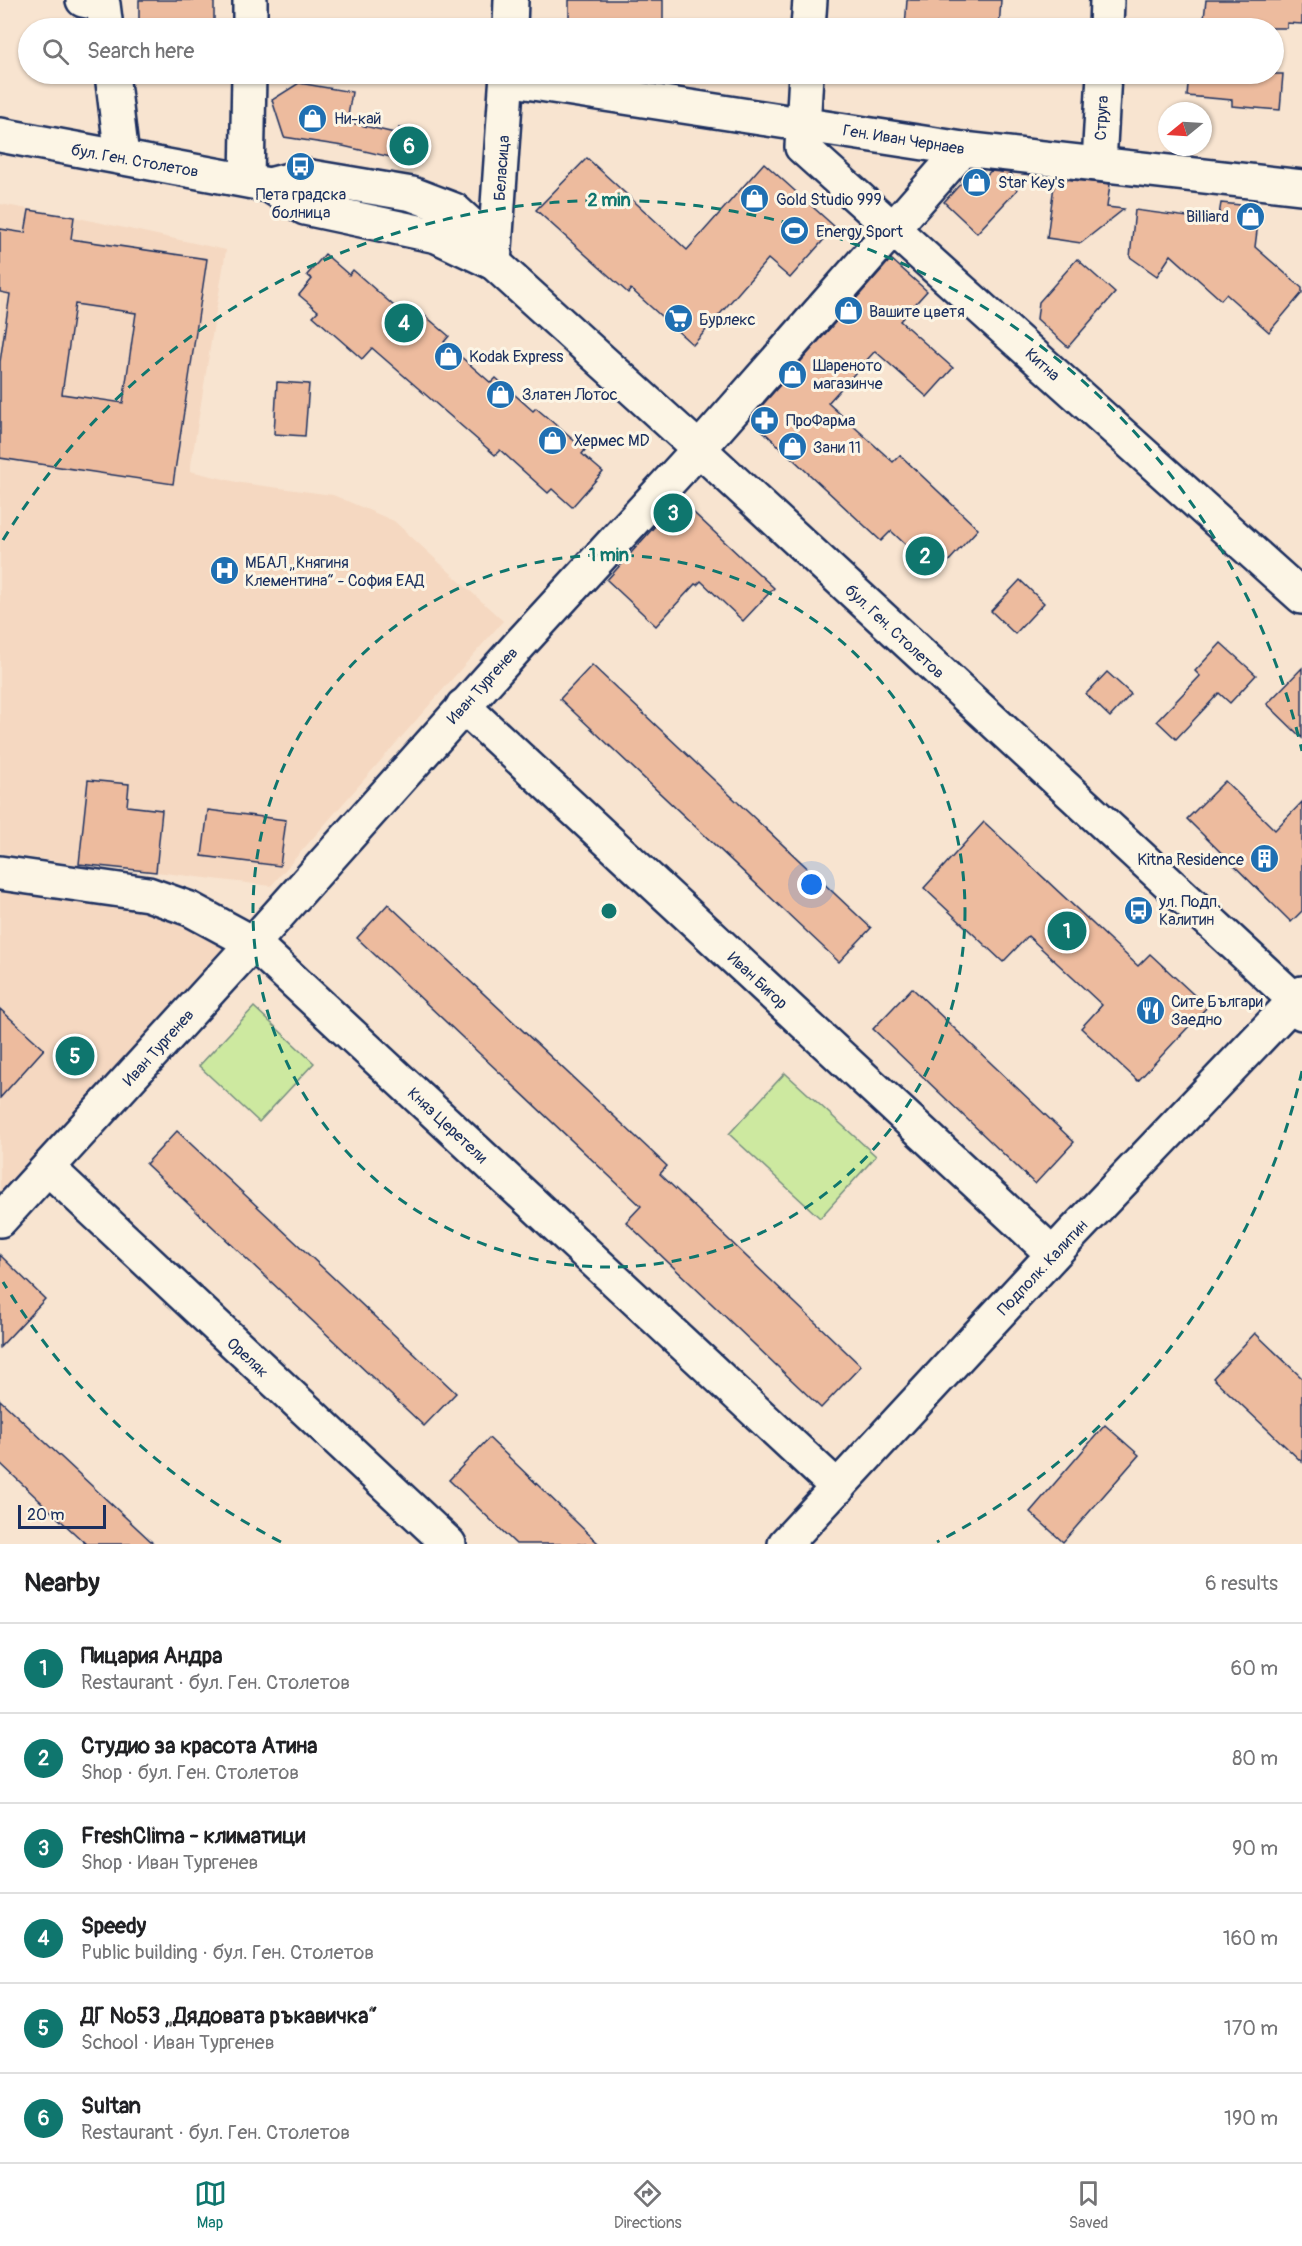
<!DOCTYPE html>
<meta charset="utf-8">
<style>
:root{--surface:#fff;--page:#f6f6f6;--text:#202124;--muted:#757577;--line:#e0e0e0;--accent:#0f766e}
body{margin:0;font-family:Pangolin,sans-serif;background:var(--page);color:var(--text)}
.compass{position:absolute;left:1158px;top:102px;width:54px;height:54px;border-radius:50%;background:var(--surface);box-shadow:0 2px 4px #0004;rotate:252deg}
.scale{position:absolute;left:18px;bottom:15px;width:88px;box-sizing:border-box;padding-left:6px;border:3px solid #1b2f5e;border-top:0;font-size:16px;line-height:21px;white-space:nowrap;color:#1b2f5e;-webkit-text-stroke:4px #fcf5e5;paint-order:stroke}
.you{position:absolute;left:812px;top:885px;width:21px;height:21px;margin:-15px;border:4px solid #fff;border-radius:50%;background:#1a73e8;box-shadow:0 0 0 9px #1a73e833}
.badge{display:grid;place-items:center;width:39px;height:39px;border-radius:50%;background:var(--accent);color:#fff;font-size:20px;font-weight:700}
.pin{position:absolute;translate:-50% -50%;border:3px solid #fff;box-shadow:0 2px 6px #0006}
.list{margin:0;padding:0;list-style:none}
h2{display:flex;justify-content:space-between;align-items:center;height:78px;margin:0;padding:0 24px;font-size:26px}
h2 small{font-size:20px;font-weight:400;color:var(--muted)}
.list li{display:grid;grid-template-columns:39px 1fr auto;gap:18px;align-items:center;box-sizing:border-box;height:90px;padding:0 24px;border-top:2px solid var(--line)}
.list b{display:block;font-size:22px;white-space:nowrap}
.list p{margin:0;font-size:20px;white-space:nowrap;color:var(--muted)}
.list em{font-size:20px;font-style:normal;color:var(--muted)}
.icon{flex:none;width:33px;height:33px;fill:none;stroke:currentColor;stroke-width:2;stroke-linecap:round;stroke-linejoin:round}
.map{position:relative;flex:none;width:1302px;height:1544px;overflow:hidden}
.search{position:absolute;background:var(--surface);box-shadow:0 2px 4px #0004;left:18px;right:18px;top:18px;height:66px;display:flex;align-items:center;gap:15px;box-sizing:border-box;padding:0 21px;border-radius:33px;color:var(--muted);font-size:22px}
.sheet{height:618px;background:var(--surface)}
nav{display:flex;justify-content:space-around;align-items:center;box-sizing:border-box;height:84px;border-top:2px solid var(--line);background:var(--surface);font-size:16px;color:var(--muted)}
nav a{display:grid;justify-items:center;gap:3px}
nav .on{color:var(--accent)}
.map>svg:first-child{display:block}
.built{fill:#f5d8c1}
.green{fill:#cde9a0;stroke:#748c7f;stroke-width:1.5}
.building{fill:#edbb9e;stroke:#1b2f5e;stroke-width:1.5;fill-rule:evenodd}
.lines{fill:none;stroke-linecap:round;stroke-linejoin:round}
.street-casing{stroke:#1b2f5e;stroke-width:38}
.secondary-casing{stroke:#1b2f5e;stroke-width:38}
.street{stroke:#fcf5e5;stroke-width:33}
.secondary{stroke:#fcf5e5;stroke-width:33}
.ring{fill:none;stroke:#0f766e;stroke-width:3;stroke-dasharray:10 8}
.labels{text-anchor:middle;stroke-width:6;stroke-linejoin:round;paint-order:stroke}
.poi-label{font-size:16px;fill:#1b2f5e;stroke:#fcf5e5;text-anchor:start}
.street-label{font-size:16px;fill:#1b2f5e;stroke:#fcf5e5}
.centre{fill:#0f766e;stroke:#fcf5e5;stroke-width:3}
.ring-label{font-size:18px;text-anchor:middle;font-weight:bold;fill:#0f766e;stroke:#fcf5e5;stroke-width:6;stroke-linejoin:round;paint-order:stroke}
</style>
<div class="map">
<svg width="1302" height="1544" viewBox="0 0 1302 1544">
<rect width="100%" height="100%" fill="#f8e4d0"/>
<filter id="ink" filterUnits="userSpaceOnUse"><feTurbulence type="fractalNoise" baseFrequency=".0167" numOctaves="2"/><feDisplacementMap in="SourceGraphic" scale="12" xChannelSelector="R" yChannelSelector="G"/><feConvolveMatrix kernelMatrix="1 2 1 2 8 2 1 2 1" color-interpolation-filters="sRGB"/></filter>
<g filter="url(#ink)">
<!-- built -->
<g class="built">
<path d="M0,204L74,217L226,250L190,471L241,483L333,495L394,521L503,621L271,886L156,872L162,810L127,806L129,784L88,780L83,865L0,853Z"/>
<path d="M0,873L106,886L253,943L0,1220Z"/>
</g>
<!-- green -->
<g class="green">
<path d="M254,1007L314,1063L259,1122L199,1066Z"/>
<path d="M785,1073L876,1156L820,1218L729,1134Z"/>
</g>
<!-- building -->
<g class="building">
<rect x="139" y="0" width="75" height="28"/>
<rect x="569" y="0" width="94" height="28"/>
<path d="M907,0H1001L999,28H905Z"/>
<path d="M1206,0H1302V24L1287,23V28H1203Z"/>
<path d="M1189,74H1283L1280,110L1232,106V100L1187,96Z"/>
<path d="M299,83L352,92L347,122L399,134V128L423,132L419,164L395,160V158L343,146L284,137L272,100Z"/>
<path d="M587,158L687,250L764,163L835,227L790,278L768,259L693,345L631,289L628,293L536,210Z"/>
<path d="M974,169L978,170L985,176L991,171L1011,173L1017,190L977,233L944,202Z"/>
<path d="M1055,178L1110,184L1107,207L1124,209L1081,243L1047,238Z"/>
<path d="M1221,203L1260,207L1255,247L1302,288V293L1269,332L1226,294L1221,300L1171,255L1157,276L1130,257L1135,210L1218,221Z"/>
<path d="M29,210L74,217L71,239L207,259L173,484L0,458V362L10,294L0,292V229L25,233ZM75,304L136,313L123,403L62,394Z"/>
<path d="M325,254L349,275L353,270L402,313L406,309L419,320L424,315L449,336L444,342L491,383L496,378L533,411L536,408L585,450L582,454L603,472L572,507L552,489L548,493L500,450L495,455L372,348L362,359L313,316L318,311L299,295L312,279L307,275Z"/>
<path d="M891,259L927,291L900,321L953,368L927,397L875,351L828,403L893,462L900,455L978,529L937,574L891,531L881,541L750,419Z"/>
<path d="M1077,259L1115,293L1068,347L1037,319L1039,302Z"/>
<path d="M277,382L309,384L305,436L274,434Z"/>
<path d="M679,499L774,588L743,621L701,581L697,585L695,584L656,626L607,580Z"/>
<path d="M1020,580L1044,603L1015,634L991,611Z"/>
<path d="M1221,643L1256,675L1230,703L1219,693L1176,739L1157,721L1200,676L1195,671Z"/>
<path d="M592,665L871,928L839,962L560,699Z"/>
<path d="M1302,668V738L1267,704Z"/>
<path d="M1107,672L1131,694L1110,717L1086,694Z"/>
<path d="M88,780L129,784L127,806L162,810L156,872L79,864Z"/>
<path d="M1225,781L1275,830L1302,802V911L1291,922L1187,819Z"/>
<path d="M208,810L286,820L280,866L202,856Z"/>
<path d="M984,822L1138,966L1150,954L1207,1007L1138,1081L1081,1028L1102,1005L1028,936L1003,962L924,888Z"/>
<path d="M388,904L667,1166L660,1174L861,1366L821,1408L626,1222L641,1206L357,938Z"/>
<path d="M912,988L1074,1142L1035,1184L873,1029Z"/>
<path d="M0,1009L44,1049L0,1098Z"/>
<path d="M177,1131L456,1393L424,1426L146,1164Z"/>
<path d="M0,1255L45,1299L0,1347Z"/>
<path d="M1255,1333L1302,1378V1462L1213,1378Z"/>
<path d="M0,1400L154,1544H86L59,1519L0,1463Z"/>
<path d="M1105,1425L1139,1455L1063,1542L1030,1512Z"/>
<path d="M489,1438L599,1544H516L449,1480Z"/>
</g>
<g class="lines">
<defs>
<g id="street">
<path d="M83,0L103,4L106,28"/>
<path d="M250,28V0"/>
<path d="M510,28L511,0"/>
<path d="M808,28L810,0"/>
<path d="M1106,28L1107,0"/>
<path d="M112,74L122,157"/>
<path d="M806,74L802,147L1302,597"/>
<path d="M507,79L963,149L1302,187"/>
<path d="M1099,163L1104,74"/>
<path d="M247,180L249,74"/>
<path d="M494,263L507,74"/>
<path d="M463,706L1053,1254"/>
<path d="M0,873L148,894L190,909L253,943L838,1488"/>
<path d="M48,1168L449,1544"/>
<path d="M0,1220L253,943L520,644L699,449L963,149"/>
</g>
<g id="secondary">
<path d="M0,135L269,185L305,208L437,236L494,263L699,449L1295,1000L1302,1013"/>
<path d="M269,185L305,176L412,194L454,210L477,231L494,263"/>
<path d="M785,1544L1072,1234L1302,993"/>
</g>
</defs>
<!-- street casing -->
<use href="#street" class="street-casing"/>
<!-- secondary casing -->
<use href="#secondary" class="secondary-casing"/>
<!-- street -->
<use href="#street" class="street"/>
<!-- secondary -->
<use href="#secondary" class="secondary"/>
</g>
</g>
<!-- distance rings -->
<g class="ring">
<circle cx="609" cy="911" r="356"/>
<path d="M1302 1071A711 711 0 0 1 937 1542M281 1542A711 711 0 0 1 3 1282M3 540A711 711 0 0 1 1302 751"/>
</g>
<!-- icons -->
<defs>
<symbol id="shop-disc" viewBox="-11 -11 22 22"><circle r="9.5" fill="#1f6fb2" stroke="#fcf5e5"/><path d="M-5-2.5h2.3a2.7 3.5 0 0 1 5.4 0H5L5.5 6h-11ZM-1.5-2.5h3a1.5 2.3 0 0 0-3 0Z" fill="#fff"/></symbol>
<symbol id="bus-disc" viewBox="-11 -11 22 22"><circle r="9.5" fill="#1f6fb2" stroke="#fcf5e5"/><path d="M-5-6H5V4H4V6H2V4H-2V6H-4V4H-5ZM-3.5-4V0h7V-4ZM-3.5 1.2v1.5H-2V1.2ZM2 1.2v1.5H3.5V1.2Z" fill="#fff"/></symbol>
<symbol id="stadium-disc" viewBox="-11 -11 22 22"><circle r="9.5" fill="#1f6fb2" stroke="#fcf5e5"/><path d="M0-5a6.5 5 0 1 0 0 10a6.5 5 0 1 0 0-10ZM-3.5-1.8h7v3.6h-7Z" fill="#fff"/></symbol>
<symbol id="supermarket-disc" viewBox="-11 -11 22 22"><circle r="9.5" fill="#1f6fb2" stroke="#fcf5e5"/><path d="M-6-5.5h2.5l.6 2H6L4.5 2H-2.5L-4.4-4H-6ZM-1.5 3.2a1.3 1.3 0 1 0 .1 0ZM3 3.2a1.3 1.3 0 1 0 .1 0Z" fill="#fff"/></symbol>
<symbol id="pharmacy-disc" viewBox="-11 -11 22 22"><circle r="9.5" fill="#1f6fb2" stroke="#fcf5e5"/><path d="M-2-6h4v4h4v4h-4v4h-4v-4h-4v-4h4Z" fill="#fff"/></symbol>
<symbol id="hospital-disc" viewBox="-11 -11 22 22"><circle r="9.5" fill="#1f6fb2" stroke="#fcf5e5"/><path d="M-5-5h3v3.5h4V-5h3V5h-3V1.5h-4V5h-3Z" fill="#fff"/></symbol>
<symbol id="building-disc" viewBox="-11 -11 22 22"><circle r="9.5" fill="#1f6fb2" stroke="#fcf5e5"/><path d="M-4-6H4V6H1V3H-1V6H-4ZM-2.5-4.3h1.7v1.8h-1.7ZM.8-4.3h1.7v1.8H.8ZM-2.5-1h1.7V.8h-1.7ZM.8-1h1.7V.8H.8Z" fill="#fff"/></symbol>
<symbol id="restaurant-disc" viewBox="-11 -11 22 22"><circle r="9.5" fill="#1f6fb2" stroke="#fcf5e5"/><path d="M-5-6h1v4h1v-4h1v4h1v-4h1v5L-1.5 .5V6h-2V.5L-5-1ZM5-6V6H3V1.5H1.5Q1.5-4 5-6Z" fill="#fff"/></symbol>
</defs>
<g fill-rule="evenodd">
<use href="#shop-disc" x="296" y="102" width="33" height="33"/>
<use href="#bus-disc" x="284" y="150" width="33" height="33"/>
<use href="#shop-disc" x="960" y="166" width="33" height="33"/>
<use href="#shop-disc" x="738" y="182" width="33" height="33"/>
<use href="#shop-disc" x="1234" y="200" width="33" height="33"/>
<use href="#stadium-disc" x="778" y="214" width="33" height="33"/>
<use href="#shop-disc" x="832" y="294" width="33" height="33"/>
<use href="#supermarket-disc" x="662" y="302" width="33" height="33"/>
<use href="#shop-disc" x="432" y="340" width="33" height="33"/>
<use href="#shop-disc" x="776" y="358" width="33" height="33"/>
<use href="#shop-disc" x="484" y="378" width="33" height="33"/>
<use href="#pharmacy-disc" x="748" y="404" width="33" height="33"/>
<use href="#shop-disc" x="536" y="424" width="33" height="33"/>
<use href="#shop-disc" x="776" y="430" width="33" height="33"/>
<use href="#hospital-disc" x="208" y="554" width="33" height="33"/>
<use href="#building-disc" x="1248" y="842" width="33" height="33"/>
<use href="#bus-disc" x="1122" y="894" width="33" height="33"/>
<use href="#restaurant-disc" x="1134" y="994" width="33" height="33"/>
</g>
<g class="labels">
<!-- poi labels -->
<g class="poi-label">
<text x="334" y="124">Ни-кай</text>
<text x="998" y="188">Star Key's</text>
<text x="301" y="200" text-anchor="middle">Пета градска<tspan x="301" dy="18">болница</tspan></text>
<text x="776" y="205">Gold Studio 999</text>
<text x="1229" y="222" text-anchor="end">Billiard</text>
<text x="816" y="237">Energy Sport</text>
<text x="869" y="317">Вашите цветя</text>
<text x="699" y="325">Бурлекс</text>
<text x="469" y="362">Kodak Express</text>
<text x="813" y="371">Шареното<tspan x="813" dy="18">магазинче</tspan></text>
<text x="522" y="400">Златен Лотос</text>
<text x="786" y="426">ПроФарма</text>
<text x="574" y="446">Хермес MD</text>
<text x="813" y="453">Зани 11</text>
<text x="245" y="568">МБАЛ „Княгиня<tspan x="245" dy="18">Клементина“ - София ЕАД</tspan></text>
<text x="1244" y="865" text-anchor="end">Kitna Residence</text>
<text x="1159" y="907">ул. Подп.<tspan x="1159" dy="18">Калитин</tspan></text>
<text x="1171" y="1007">Сите Българи<tspan x="1171" dy="18">Заедно</tspan></text>
</g>
<!-- street labels -->
<g class="street-label">
<text transform="translate(1101 118) rotate(-87)" y="6">Струга</text>
<text transform="translate(904 139) rotate(9)" y="6">Ген. Иван Чернаев</text>
<text transform="translate(135 160) rotate(10)" y="6">бул. Ген. Столетов</text>
<text transform="translate(501 168) rotate(-86)" y="6">Беласица</text>
<text transform="translate(1043 364) rotate(42)" y="6">Китна</text>
<text transform="translate(895 631) rotate(43)" y="6">бул. Ген. Столетов</text>
<text transform="translate(482 685) rotate(-48)" y="6">Иван Тургенев</text>
<text transform="translate(758 980) rotate(43)" y="6">Иван Бигор</text>
<text transform="translate(158 1047) rotate(-48)" y="6">Иван Тургенев</text>
<text transform="translate(448 1125) rotate(43)" y="6">Княз Церетели</text>
<text transform="translate(1042 1267) rotate(-47)" y="6">Подполк. Калитин</text>
<text transform="translate(248 1357) rotate(43)" y="6">Ореляк</text>
</g>
</g>
<circle cx="609" cy="911" r="9" class="centre"/>
<g class="ring-label">
<text x="609" y="206">2 min</text>
<text x="609" y="561">1 min</text>
</g>
</svg>
<svg class="compass" viewBox="-18 -18 36 36"><path d="M0-13l5 13h-10z" fill="#e53935"/><path d="M0 13l5-13h-10z" fill="#757577"/></svg>
<div class="scale">20 m</div>
<div class="you"></div>
<div class="pin badge" style="left:1067px;top:931px">1</div>
<div class="pin badge" style="left:925px;top:556px">2</div>
<div class="pin badge" style="left:673px;top:513px">3</div>
<div class="pin badge" style="left:404px;top:323px">4</div>
<div class="pin badge" style="left:75px;top:1056px">5</div>
<div class="pin badge" style="left:409px;top:146px">6</div>
<div class="search"><svg class="icon" aria-label="search" viewBox="0 0 24 24"><circle cx="10" cy="10" r="6"/><path d="M15 15l6 6"/></svg>Search here</div>
</div>
<section class="sheet">
<h2>Nearby<small>6 results</small></h2>
<ul class="list">
<li><span class="badge">1</span><div><b>Пицария Андра</b><p>Restaurant · бул. Ген. Столетов</p></div><em>60 m</em></li>
<li><span class="badge">2</span><div><b>Студио за красота Атина</b><p>Shop · бул. Ген. Столетов</p></div><em>80 m</em></li>
<li><span class="badge">3</span><div><b>FreshClima - климатици</b><p>Shop · Иван Тургенев</p></div><em>90 m</em></li>
<li><span class="badge">4</span><div><b>Speedy</b><p>Public building · бул. Ген. Столетов</p></div><em>160 m</em></li>
<li><span class="badge">5</span><div><b>ДГ №53 „Дядовата ръкавичка“</b><p>School · Иван Тургенев</p></div><em>170 m</em></li>
<li><span class="badge">6</span><div><b>Sultan</b><p>Restaurant · бул. Ген. Столетов</p></div><em>190 m</em></li>
</ul>
</section>
<nav>
<a class="on"><svg class="icon" aria-label="map" viewBox="0 0 24 24"><path d="M3 6l6-2 6 2 6-2v14l-6 2-6-2-6 2zM9 4v14M15 6v14"/></svg>Map</a>
<a><svg class="icon" aria-label="directions" viewBox="0 0 24 24"><path d="M12 3l9 9-9 9-9-9zM9 14v-3h6M13 9l2 2-2 2"/></svg>Directions</a>
<a><svg class="icon" aria-label="saved" viewBox="0 0 24 24"><path d="M7 4h10v16l-5-4-5 4z"/></svg>Saved</a>
</nav>
